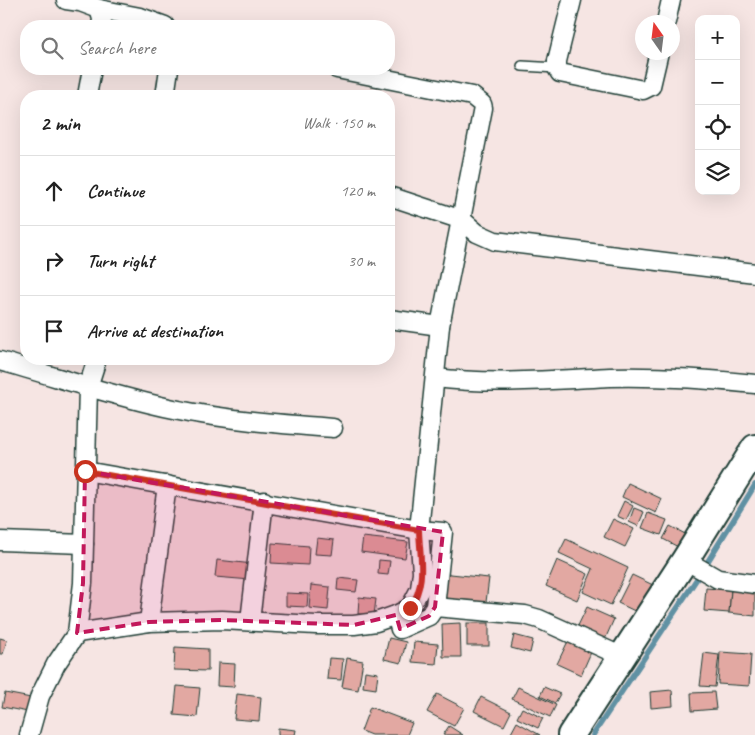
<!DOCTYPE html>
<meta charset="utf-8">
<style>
:root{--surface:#fff;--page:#f6f6f6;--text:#222;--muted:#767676;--line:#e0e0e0}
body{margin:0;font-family:Caveat,sans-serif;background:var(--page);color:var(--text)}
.controls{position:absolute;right:15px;top:15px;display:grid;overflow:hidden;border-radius:10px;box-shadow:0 5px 20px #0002}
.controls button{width:45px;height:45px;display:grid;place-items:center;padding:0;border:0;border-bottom:1px solid var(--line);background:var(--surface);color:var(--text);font:25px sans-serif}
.compass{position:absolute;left:635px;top:15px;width:45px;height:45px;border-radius:50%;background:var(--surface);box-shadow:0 5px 20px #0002;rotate:346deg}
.stop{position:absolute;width:15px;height:15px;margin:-11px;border:4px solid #c8321e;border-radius:50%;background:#fff}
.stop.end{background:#c8321e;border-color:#fff;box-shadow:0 1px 5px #0008}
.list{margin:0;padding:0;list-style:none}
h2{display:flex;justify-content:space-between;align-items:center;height:65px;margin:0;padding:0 20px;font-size:21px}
h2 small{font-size:16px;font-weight:400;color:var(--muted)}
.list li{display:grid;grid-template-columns:32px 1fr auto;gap:15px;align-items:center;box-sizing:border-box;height:70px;padding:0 20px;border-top:1px solid var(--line)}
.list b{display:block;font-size:19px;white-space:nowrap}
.list em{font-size:16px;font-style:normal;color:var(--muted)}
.icon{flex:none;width:28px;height:28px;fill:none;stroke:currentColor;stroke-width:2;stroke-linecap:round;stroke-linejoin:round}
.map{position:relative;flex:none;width:755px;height:735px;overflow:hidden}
.search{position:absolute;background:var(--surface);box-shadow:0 5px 20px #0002;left:20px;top:20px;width:375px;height:55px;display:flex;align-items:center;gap:12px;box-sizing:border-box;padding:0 18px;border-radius:20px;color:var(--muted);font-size:19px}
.panel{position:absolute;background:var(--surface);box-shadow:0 5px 20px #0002;left:20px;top:90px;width:375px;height:275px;border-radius:20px}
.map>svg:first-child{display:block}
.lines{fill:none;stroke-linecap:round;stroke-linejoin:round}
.stream{stroke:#6091a3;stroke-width:5.5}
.building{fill:#e2a8a2;stroke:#1f3d34}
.lane-casing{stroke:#1f3d34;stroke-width:12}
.street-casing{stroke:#1f3d34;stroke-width:21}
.secondary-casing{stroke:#1f3d34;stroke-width:30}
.lane{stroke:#fff;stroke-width:9}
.street{stroke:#fff;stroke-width:18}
.secondary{stroke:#fff;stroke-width:26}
.route{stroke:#c8321e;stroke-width:6}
.marked{fill:#c2185b;fill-opacity:0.2;stroke:#c2185b;stroke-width:4;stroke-dasharray:10 6;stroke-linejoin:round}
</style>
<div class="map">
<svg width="755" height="735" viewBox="0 0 755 735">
<rect width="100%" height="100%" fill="#f6e5e3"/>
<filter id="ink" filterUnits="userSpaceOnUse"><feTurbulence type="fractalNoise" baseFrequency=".02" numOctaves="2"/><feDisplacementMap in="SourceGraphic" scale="10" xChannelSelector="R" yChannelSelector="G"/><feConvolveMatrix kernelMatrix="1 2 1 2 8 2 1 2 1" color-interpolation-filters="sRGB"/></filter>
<g filter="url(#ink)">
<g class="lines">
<!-- stream -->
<path class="stream" d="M593,735L700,574L755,485"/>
</g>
<!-- building -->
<g class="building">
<path d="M628,483L662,499L656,513L622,497Z"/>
<path d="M624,501L633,506L626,520L617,516Z"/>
<path d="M634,508L644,512L638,526L629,522Z"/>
<path d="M648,513L667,520L661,535L642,528Z"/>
<path d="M613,519L634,529L625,547L604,537Z"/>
<path d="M670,526L689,536L682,549L663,539Z"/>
<path d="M363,537L408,542L405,558L361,552Z"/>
<path d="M317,538L334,540L332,555L315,554Z"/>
<path d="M566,539L628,568L611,605L583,592L593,569L559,553Z"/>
<path d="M272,543L309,546L308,565L271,563Z"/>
<path d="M217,560L253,564L251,580L215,577Z"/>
<path d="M379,560L390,561L388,575L378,574Z"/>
<path d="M557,560L588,574L577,600L546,586Z"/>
<path d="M441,573L489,578L485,610L438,606Z"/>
<path d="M632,575L653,585L639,613L618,603Z"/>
<path d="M338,578L358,580L356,592L337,590Z"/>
<path d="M311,585L330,587L328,610L309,608Z"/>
<path d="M706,588L731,590L729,613L704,611Z"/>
<path d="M731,590L755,592V616L729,613Z"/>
<path d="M286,593L308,594L307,607L286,606Z"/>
<path d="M359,597L376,599L374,615L358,614Z"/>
<path d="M587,607L614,619L603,644L575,632Z"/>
<path d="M460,623L461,657H443L442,624Z"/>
<rect x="467" y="623" width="22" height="23"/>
<path d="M514,635L533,640L530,653L511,648Z"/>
<path d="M0,638L7,640L3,654H0Z"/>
<path d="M389,638L406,642L401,663L384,659Z"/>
<path d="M569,639L592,650L581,675L557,664Z"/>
<path d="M414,642L438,644L436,664L412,662Z"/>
<path d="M175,647L208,649V671L174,670Z"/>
<path d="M720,652L751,654L749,686L718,684Z"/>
<path d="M704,653L719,655L715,687L700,686Z"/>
<path d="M329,658L343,659L341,680L327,679Z"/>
<path d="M347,658L363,661L358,690L342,687Z"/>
<path d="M218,663L235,664L234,687L217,686Z"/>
<path d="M365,671L378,673L376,689L363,687Z"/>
<path d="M177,686L200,688L197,717L174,715Z"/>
<path d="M518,687L556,705L550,717L512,699Z"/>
<path d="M544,687L560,694L555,703L540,696Z"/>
<path d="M672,690L673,706L651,708L650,692Z"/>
<path d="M714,692L716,709L692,711L691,693Z"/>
<path d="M5,693L31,698L28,712L2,707Z"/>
<path d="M237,694L261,697L259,721L234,719Z"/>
<path d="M437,694L464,708L454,726L427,712Z"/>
<path d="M481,697L511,712L504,726L474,711Z"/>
<path d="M370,707L412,723L407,735H371L361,731Z"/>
<path d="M522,708L543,718L538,728L517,718Z"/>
<path d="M517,722L540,735H510Z"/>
<path d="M449,726L463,735H443Z"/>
<path d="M278,728L296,730L295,735H278Z"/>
</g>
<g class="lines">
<defs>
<path id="lane" d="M522,66L557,68"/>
<g id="street">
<path d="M66,0L80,2L99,9L102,19L101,26"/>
<path d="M572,0L557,61V68L560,73L643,90L651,86L659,52"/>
<path d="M99,9L140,17L165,26"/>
<path d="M666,22L671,0"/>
<path d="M87,96L92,69"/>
<path d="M165,96L169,69"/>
<path d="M389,196L462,220L477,233L495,241L755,273"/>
<path d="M389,319L440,326"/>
<path d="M0,361C58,377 115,397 174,409C226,420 280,424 333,428"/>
<path d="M435,378C493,385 552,380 610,377C658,376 707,379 755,384"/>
<path d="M85,471L419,530L443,532L435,607L429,616L400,629L396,615"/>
<path d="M0,541L84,544"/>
<path d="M685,560L718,579L755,584"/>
<path d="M435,607L525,615L539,619L623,657"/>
<path d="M250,621L264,501"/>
<path d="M149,622L167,485"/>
<path d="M77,633L149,622L222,620L316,625H354L376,622L396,615L410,608L420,589L422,572L419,530L440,326L483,108L482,104L472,96L337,69"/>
<path d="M29,735L40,696L56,664L77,633L83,583L88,387L97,359"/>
</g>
<path id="secondary" d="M571,735L685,560L755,448"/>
</defs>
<!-- lane casing -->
<use href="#lane" class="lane-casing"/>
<!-- street casing -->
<use href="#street" class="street-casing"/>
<!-- secondary casing -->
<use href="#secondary" class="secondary-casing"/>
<!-- lane -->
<use href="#lane" class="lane"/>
<!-- street -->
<use href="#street" class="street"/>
<!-- secondary -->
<use href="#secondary" class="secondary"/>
</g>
</g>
<g class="lines" filter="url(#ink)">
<!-- route -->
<path class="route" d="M85,471L419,530C420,560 427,582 410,608"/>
</g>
<!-- marked area -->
<path class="marked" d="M85,471L443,532L435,607L429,616L400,629L396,615L354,625L222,620L149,622L77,633L83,583Z"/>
</svg>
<div class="controls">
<button>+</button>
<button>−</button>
<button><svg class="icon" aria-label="locate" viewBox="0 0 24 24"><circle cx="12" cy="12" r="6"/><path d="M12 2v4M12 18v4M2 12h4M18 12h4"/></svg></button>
<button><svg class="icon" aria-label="layers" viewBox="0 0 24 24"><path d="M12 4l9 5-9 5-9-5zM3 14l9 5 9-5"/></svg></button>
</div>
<svg class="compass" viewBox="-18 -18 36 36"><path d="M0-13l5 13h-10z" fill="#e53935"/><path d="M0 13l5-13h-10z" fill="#767676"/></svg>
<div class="stop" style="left:85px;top:471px"></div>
<div class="stop end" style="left:410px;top:608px"></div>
<div class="search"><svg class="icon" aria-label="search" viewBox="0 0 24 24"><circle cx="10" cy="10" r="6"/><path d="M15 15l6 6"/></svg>Search here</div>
<section class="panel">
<h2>2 min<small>Walk · 150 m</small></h2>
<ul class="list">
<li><svg class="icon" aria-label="ahead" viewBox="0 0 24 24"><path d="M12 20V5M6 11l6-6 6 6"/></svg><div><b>Continue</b></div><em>120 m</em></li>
<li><svg class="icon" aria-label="right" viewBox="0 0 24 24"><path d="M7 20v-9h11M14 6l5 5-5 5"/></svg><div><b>Turn right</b></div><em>30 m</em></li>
<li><svg class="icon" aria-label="arrive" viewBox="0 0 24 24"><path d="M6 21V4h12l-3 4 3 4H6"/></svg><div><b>Arrive at destination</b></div></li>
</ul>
</section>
</div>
